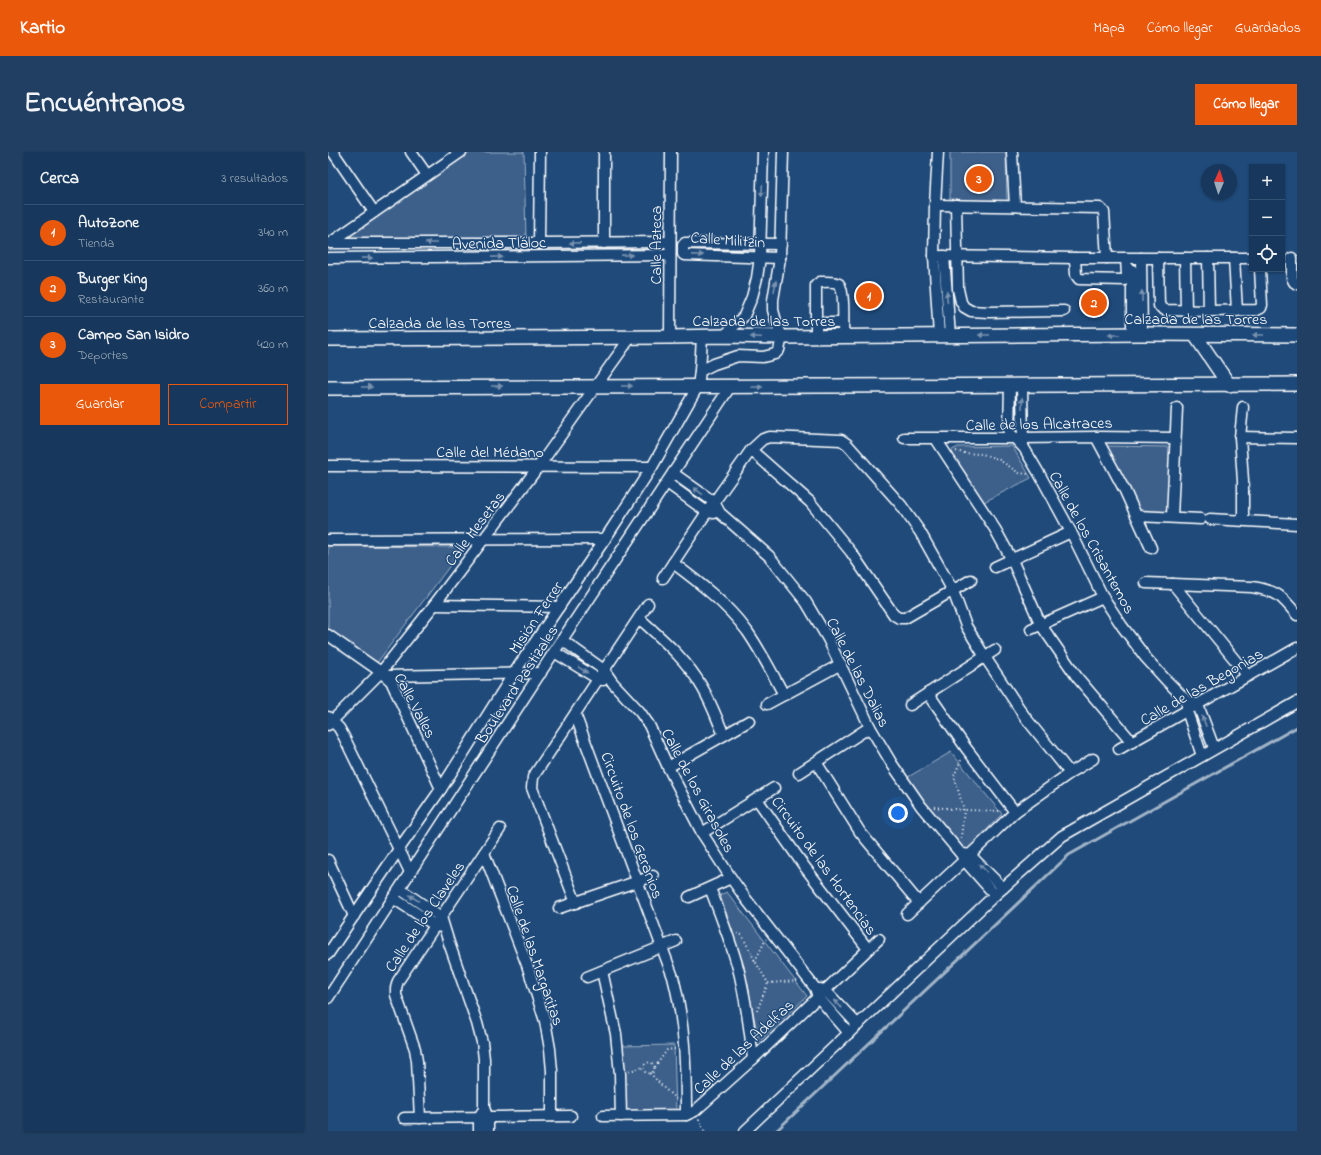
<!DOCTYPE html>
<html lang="es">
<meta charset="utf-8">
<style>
:root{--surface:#17385c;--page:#203f62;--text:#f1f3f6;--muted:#9eacbb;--line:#365272;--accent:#ea580c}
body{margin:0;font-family:"Indie Flower",sans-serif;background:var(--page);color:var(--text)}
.controls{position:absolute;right:12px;top:12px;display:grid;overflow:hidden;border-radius:0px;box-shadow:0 1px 3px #0004}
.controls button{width:36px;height:36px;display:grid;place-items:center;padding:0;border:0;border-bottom:1px solid var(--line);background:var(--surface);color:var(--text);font:20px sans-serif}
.compass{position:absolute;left:873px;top:12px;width:36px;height:36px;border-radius:50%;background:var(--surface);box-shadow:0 1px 3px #0004;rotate:3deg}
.you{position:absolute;left:570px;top:661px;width:14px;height:14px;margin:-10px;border:3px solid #fff;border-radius:50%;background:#1a73e8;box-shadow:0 0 0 6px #1a73e833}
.badge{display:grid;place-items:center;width:26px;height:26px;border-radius:50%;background:var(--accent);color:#fff;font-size:13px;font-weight:700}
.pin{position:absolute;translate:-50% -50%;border:2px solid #fff;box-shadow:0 1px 4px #0006}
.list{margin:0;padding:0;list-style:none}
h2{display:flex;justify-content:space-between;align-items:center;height:52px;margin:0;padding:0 16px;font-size:17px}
h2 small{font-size:13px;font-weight:400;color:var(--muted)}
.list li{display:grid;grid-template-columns:26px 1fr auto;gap:12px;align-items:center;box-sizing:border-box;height:56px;padding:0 16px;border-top:1px solid var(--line)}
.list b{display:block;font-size:15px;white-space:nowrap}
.list p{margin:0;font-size:13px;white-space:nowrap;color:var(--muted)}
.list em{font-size:13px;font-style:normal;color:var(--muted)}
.actions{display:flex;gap:8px;padding:12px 16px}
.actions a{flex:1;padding:9px 0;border:1px solid var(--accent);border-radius:0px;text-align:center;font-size:14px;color:var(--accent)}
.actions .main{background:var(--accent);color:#fff}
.icon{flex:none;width:22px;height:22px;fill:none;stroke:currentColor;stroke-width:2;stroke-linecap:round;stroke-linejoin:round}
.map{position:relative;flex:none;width:969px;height:979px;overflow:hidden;border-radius:0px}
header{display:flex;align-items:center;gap:24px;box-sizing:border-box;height:56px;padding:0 20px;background:var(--accent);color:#fff}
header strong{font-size:19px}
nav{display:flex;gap:22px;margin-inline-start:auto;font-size:14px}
.intro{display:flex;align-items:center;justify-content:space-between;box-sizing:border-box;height:96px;padding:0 24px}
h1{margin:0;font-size:28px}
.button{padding:10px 18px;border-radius:0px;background:var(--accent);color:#fff;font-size:14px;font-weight:700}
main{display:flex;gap:24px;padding:0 24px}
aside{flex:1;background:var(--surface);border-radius:0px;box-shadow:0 1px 3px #0004}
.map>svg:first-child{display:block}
.green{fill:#3c618b;stroke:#9eb0c5}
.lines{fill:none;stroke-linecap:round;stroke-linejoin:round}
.stream{stroke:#a3b5c8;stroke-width:3}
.minor-casing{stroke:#fff;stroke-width:13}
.major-casing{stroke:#fff;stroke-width:16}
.path{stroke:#fff;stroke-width:2;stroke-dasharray:1 3;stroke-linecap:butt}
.minor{stroke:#1f4a7a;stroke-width:10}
.major{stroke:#1f4a7a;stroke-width:13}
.oneway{fill:#7992af}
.labels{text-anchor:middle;stroke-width:3;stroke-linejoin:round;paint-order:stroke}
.street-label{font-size:16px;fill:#fff;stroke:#1f4a7a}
</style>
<header>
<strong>Kartio</strong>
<nav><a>Mapa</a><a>Cómo llegar</a><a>Guardados</a></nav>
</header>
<div class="intro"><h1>Encuéntranos</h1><a class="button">Cómo llegar</a></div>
<main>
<aside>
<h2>Cerca<small>3 resultados</small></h2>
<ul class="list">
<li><span class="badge">1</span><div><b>AutoZone</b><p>Tienda</p></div><em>340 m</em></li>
<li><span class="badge">2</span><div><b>Burger King</b><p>Restaurante</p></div><em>360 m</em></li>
<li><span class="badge">3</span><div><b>Campo San Isidro</b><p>Deportes</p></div><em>420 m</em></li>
</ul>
<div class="actions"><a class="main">Guardar</a><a>Compartir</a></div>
</aside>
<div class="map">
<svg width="969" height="979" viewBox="0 0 969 979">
<rect width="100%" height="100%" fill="#1f4a7a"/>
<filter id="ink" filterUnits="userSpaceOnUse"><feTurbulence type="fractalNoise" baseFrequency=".025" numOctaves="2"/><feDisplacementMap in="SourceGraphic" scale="8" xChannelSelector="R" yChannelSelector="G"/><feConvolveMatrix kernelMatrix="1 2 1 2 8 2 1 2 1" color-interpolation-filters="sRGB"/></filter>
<g filter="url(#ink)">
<!-- green -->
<g class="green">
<path d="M143,0H196L198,87H15Z"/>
<path d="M622,0H678L679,54L622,53Z"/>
<path d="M684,294L703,326L654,351L624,303V298L630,295Z"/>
<path d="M779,294L842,295L839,362H814Z"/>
<path d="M0,394L136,395L48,512L0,478Z"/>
<path d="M623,600L674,662L638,699L605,661L580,625Z"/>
<path d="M399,740L479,844L431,890L416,814L392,743Z"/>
<path d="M346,893L348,959L295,961L293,894Z"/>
</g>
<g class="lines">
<!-- stream -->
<path class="stream" d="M448,979L741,703L969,575"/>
<defs>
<g id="minor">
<path d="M5,0L46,60"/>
<path d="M83,0L99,23"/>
<path d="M610,0L607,53L606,104L611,184"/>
<path d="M684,0L687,54"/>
<path d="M607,53L772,56L776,60L779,106"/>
<path d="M628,53L630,137L633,150L636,155L643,159L660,160L736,159"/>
<path d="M2,91L133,0"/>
<path d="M3,91H211L342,90"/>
<path d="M211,91L212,0"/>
<path d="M276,91V0"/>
<path d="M606,104L747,106H924"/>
<path d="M616,104L622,184"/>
<path d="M0,106L342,103"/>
<path d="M452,106L356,103L355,102V93L357,91L453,92"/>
<path d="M747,106L748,123L751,127L797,128L799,124L798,106"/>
<path d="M813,106L814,182"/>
<path d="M830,106L831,154L837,158L881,159L929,158L933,156L934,153L932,117"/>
<path d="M857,106L858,159"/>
<path d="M880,106L881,159"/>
<path d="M906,106L909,159"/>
<path d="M964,106V126L966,130L969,132"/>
<path d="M488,171H515"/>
<path d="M804,183V118"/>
<path d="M396,184L416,164L424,145L429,126L432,105L435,0"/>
<path d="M342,185L343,0"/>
<path d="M488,185V133L492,130C497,130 507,129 511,132C517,138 515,175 515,185"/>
<path d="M372,219L374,185"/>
<path d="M682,234L681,278L682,281L696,296L712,323L743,380L775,445L794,474L818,506L838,528L859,549L870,553L886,596"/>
<path d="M694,234L695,293"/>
<path d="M915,255L912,285L915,329V368"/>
<path d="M768,285L797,339L823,396"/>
<path d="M912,285L969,286"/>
<path d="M576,286H694L768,285L847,286"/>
<path d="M608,287L667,377L684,408L713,473L749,525L804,590"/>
<path d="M423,298L482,350L523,400L566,463L571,466H577L643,428"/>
<path d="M0,314L324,315"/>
<path d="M345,321L386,350L392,361L441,404L478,450L500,487L542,575L564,612L593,654L633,702L636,708L667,743"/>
<path d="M339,331L379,360L386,361"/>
<path d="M809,364L873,367"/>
<path d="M844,365L849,256"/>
<path d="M882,367L969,372"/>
<path d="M0,388L277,387"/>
<path d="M345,411C372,431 399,452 419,479C433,499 444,521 456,543"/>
<path d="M667,415L743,380"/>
<path d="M335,426L379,360L423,298L435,287L442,285L513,288L519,292L573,353L592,380L625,439L638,474L657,505L697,565L742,621"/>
<path d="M818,431L924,435C949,439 953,443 969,463"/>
<path d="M845,432L920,524"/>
<path d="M106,453L231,455"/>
<path d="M311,466C333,486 359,508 374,535C383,550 389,567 396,583"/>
<path d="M703,477L775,445"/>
<path d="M0,483L53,520L63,529L113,637"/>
<path d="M234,488L276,518L285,531L312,560L321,573L340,615L374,681L403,726L418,747L487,836L490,845L521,881"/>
<path d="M226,500L270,527L275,528"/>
<path d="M57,524L213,521"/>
<path d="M600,541L638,596L687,660"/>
<path d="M439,552L513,512"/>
<path d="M582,553L667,498"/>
<path d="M859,553V559L874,604"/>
<path d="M247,562L345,825C357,871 358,915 358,963"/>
<path d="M0,565L11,576L16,585L82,720"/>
<path d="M0,573L53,520L106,453L211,314L302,186"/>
<path d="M791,597L969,496"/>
<path d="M488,610L532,680L591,751"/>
<path d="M340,615L421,569"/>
<path d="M471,621L542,575"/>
<path d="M429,647L476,714L540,797"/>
<path d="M374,681L446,636"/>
<path d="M156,701L199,813L217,869L222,897L224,919V964"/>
<path d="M635,702L642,703L675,736"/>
<path d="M0,708L26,764"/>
<path d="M382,736C393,765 405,794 412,824C418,851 422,879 425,907"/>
<path d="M72,737L113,765L121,791L149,871L154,890L156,907V956L160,966V979"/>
<path d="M361,745L403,726"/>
<path d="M65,746L108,774L114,775"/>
<path d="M248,751L204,636L205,625L320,452"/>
<path d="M231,756L325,724"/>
<path d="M579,762L662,684L687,660L742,621L765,607"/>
<path d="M0,802L71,697L113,637L186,521L277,387L324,315L370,234L372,219L386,212L410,204L435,205L447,202L451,198L454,185L448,169L445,158V148L452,106L455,0"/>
<path d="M274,819L288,882L292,922L293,964"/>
<path d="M259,825L348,789"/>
<path d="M491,837L497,838L530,873"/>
<path d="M0,846L226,500L402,235"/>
<path d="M275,964L358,963L367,959L425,907L551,787"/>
<path d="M76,966L243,964"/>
<path d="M92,966L89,909L87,897L68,843V836L70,829L172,677"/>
<path d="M151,979V965L154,960"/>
<path d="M417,979L667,743L734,684L969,550"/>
</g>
<g id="major">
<path d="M867,183L901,233"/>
<path d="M0,187L342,185L396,184L454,185L814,182L969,183"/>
<path d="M0,236L969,232"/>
</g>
</defs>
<!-- minor casing -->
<use href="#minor" class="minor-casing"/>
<!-- major casing -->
<use href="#major" class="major-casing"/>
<!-- path -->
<g class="path">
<path d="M628,299L636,301L654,302L670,307L691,321L700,322"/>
<path d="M606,655L636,658L674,659"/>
<path d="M633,686L636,658L626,624L634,606"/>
<path d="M409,782L414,783L427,809L440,831L470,829"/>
<path d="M427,809L438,787"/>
<path d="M429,859L440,831"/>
<circle cx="321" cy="916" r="5.5"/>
<path d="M327,915L339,898L347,897"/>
<path d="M301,919L316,915"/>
<path d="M322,921L336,936L348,947"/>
<path d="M371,967L377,979"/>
</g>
<!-- minor -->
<use href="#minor" class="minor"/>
<!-- major -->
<use href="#major" class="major"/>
</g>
<!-- one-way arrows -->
<defs><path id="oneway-solid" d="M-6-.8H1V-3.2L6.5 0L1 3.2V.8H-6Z"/></defs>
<g class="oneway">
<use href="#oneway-solid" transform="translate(434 39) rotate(93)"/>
<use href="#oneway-solid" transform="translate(103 91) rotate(-180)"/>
<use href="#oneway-solid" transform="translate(247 91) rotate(179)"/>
<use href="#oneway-solid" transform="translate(299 103) rotate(-1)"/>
<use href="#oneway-solid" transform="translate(370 103) rotate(1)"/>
<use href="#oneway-solid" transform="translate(169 105) rotate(-1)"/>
<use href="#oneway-solid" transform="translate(39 106) rotate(-1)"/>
<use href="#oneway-solid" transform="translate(447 134) rotate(-80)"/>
<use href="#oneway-solid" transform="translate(814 144) rotate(-91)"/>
<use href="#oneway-solid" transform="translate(619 145) rotate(-94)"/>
<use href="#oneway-solid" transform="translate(656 183) rotate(180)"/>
<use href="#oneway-solid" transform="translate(786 183) rotate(180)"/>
<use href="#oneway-solid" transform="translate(930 183) rotate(-180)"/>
<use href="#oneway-solid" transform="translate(428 185) rotate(-178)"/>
<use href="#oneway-solid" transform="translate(169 234)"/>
<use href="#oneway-solid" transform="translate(299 234)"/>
<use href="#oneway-solid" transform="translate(39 235)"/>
<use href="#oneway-solid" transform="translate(429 235)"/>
<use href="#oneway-solid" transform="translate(694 251) rotate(-90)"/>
<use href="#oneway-solid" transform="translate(370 339) rotate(-144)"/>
<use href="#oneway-solid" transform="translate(255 518) rotate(32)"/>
<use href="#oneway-solid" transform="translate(876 569) rotate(-111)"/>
<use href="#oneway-solid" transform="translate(655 716) rotate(-135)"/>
<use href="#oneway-solid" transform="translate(86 746) rotate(-147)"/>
<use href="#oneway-solid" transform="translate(510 852) rotate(-133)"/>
</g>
</g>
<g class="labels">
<!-- street labels -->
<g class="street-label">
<text transform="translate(400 87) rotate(4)" y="6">Calle Militzin</text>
<text transform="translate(171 90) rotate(-1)" y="6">Avenida Tláloc</text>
<text transform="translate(327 93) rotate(-90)" y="6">Calle Azteca</text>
<text x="868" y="172">Calzada de las Torres</text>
<text x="436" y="174">Calzada de las Torres</text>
<text x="112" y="176">Calzada de las Torres</text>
<text transform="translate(711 271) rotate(-1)" y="6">Calle de los Alcatraces</text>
<text x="162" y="305">Calle del Médano</text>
<text transform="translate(146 376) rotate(-53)" y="6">Calle Mesetas</text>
<text transform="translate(765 390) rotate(61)" y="6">Calle de los Crisantemos</text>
<text transform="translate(207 465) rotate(-56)" y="6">Misión Ferrer</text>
<text transform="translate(531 520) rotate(63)" y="6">Calle de las Dalias</text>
<text transform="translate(188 532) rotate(-57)" y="6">Boulevard Pastizales</text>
<text transform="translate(873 534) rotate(-30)" y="6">Calle de las Begonias</text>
<text transform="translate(88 553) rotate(62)" y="6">Calle Valles</text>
<text transform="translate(371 638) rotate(62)" y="6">Calle de los Girasoles</text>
<text transform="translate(305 673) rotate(70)" y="6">Circuito de los Geranios</text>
<text transform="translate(497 713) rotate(54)" y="6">Circuito de las Hortencias</text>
<text transform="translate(96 764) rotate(-56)" y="6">Calle de los Claveles</text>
<text transform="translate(208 803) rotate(71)" y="6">Calle de las Margaritas</text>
<text transform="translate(415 894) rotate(-43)" y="6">Calle de las Adelfas</text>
</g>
</g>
</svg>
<div class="controls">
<button>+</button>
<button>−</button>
<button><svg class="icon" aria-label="locate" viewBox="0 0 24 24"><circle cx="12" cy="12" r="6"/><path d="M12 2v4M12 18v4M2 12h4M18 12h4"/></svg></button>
</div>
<svg class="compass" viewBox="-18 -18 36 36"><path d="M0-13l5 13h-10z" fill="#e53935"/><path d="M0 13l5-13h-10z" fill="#9eacbb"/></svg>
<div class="you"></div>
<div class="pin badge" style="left:541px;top:144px">1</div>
<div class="pin badge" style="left:766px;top:151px">2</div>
<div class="pin badge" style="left:651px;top:27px">3</div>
</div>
</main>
